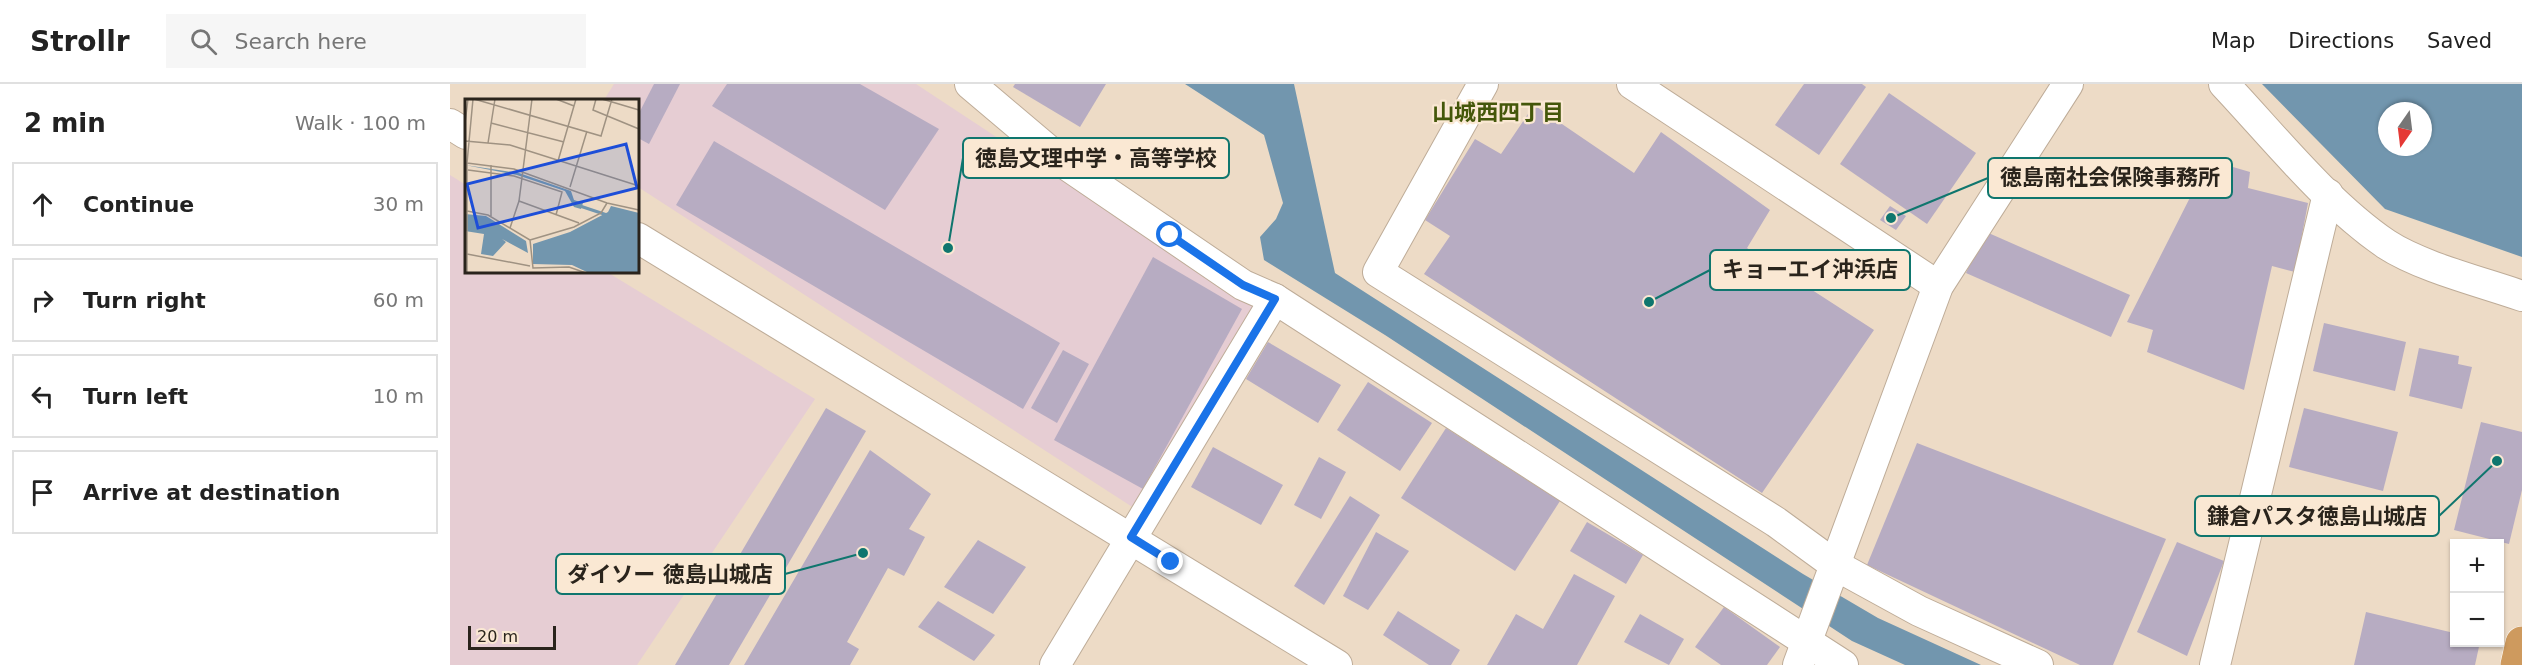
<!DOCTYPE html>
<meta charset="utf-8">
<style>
:root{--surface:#fff;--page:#f6f6f6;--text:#222;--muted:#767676;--line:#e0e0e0}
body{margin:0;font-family:"DejaVu Sans","Noto Sans JP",sans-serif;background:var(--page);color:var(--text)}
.controls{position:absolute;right:18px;bottom:18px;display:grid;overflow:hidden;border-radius:0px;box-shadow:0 2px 4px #0004}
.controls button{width:54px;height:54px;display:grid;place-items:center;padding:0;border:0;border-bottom:2px solid var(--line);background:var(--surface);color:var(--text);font:30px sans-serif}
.compass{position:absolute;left:1928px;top:18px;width:54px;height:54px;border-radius:50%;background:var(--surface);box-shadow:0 2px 4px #0004;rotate:194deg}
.scale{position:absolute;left:18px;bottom:15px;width:88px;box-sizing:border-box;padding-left:6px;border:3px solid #2a241c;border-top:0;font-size:16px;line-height:21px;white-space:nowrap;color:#2a241c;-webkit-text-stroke:4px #fae8d3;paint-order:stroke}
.stop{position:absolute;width:18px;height:18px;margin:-14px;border:4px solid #1a73e8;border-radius:50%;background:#fff}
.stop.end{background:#1a73e8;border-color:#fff;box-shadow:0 2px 6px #0008}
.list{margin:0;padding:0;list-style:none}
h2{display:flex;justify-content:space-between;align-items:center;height:78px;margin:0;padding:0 24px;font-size:26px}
h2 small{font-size:20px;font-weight:400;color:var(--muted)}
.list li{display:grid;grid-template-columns:39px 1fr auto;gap:18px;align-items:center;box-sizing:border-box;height:84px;margin:0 12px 12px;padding:0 12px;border:2px solid var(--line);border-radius:0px}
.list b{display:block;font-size:22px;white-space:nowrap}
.list em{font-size:20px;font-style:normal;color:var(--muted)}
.icon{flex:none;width:33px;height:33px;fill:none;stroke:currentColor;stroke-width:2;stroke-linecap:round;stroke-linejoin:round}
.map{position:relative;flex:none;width:2072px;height:581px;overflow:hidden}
header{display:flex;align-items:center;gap:36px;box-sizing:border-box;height:84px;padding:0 30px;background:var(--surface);border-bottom:2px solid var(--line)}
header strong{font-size:28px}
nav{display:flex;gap:33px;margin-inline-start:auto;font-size:21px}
.search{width:420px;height:54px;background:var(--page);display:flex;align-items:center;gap:15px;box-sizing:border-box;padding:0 21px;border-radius:0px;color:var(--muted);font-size:22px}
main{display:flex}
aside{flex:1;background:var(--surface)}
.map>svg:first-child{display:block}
.education{fill:#e6cdd3}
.water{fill:#7296ae;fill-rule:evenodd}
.building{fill:#b7acc2}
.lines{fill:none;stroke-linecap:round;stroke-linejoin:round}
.minor-casing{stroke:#beac98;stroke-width:32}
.highway-casing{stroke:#fff;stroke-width:34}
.minor{stroke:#fff;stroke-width:30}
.highway{stroke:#ce9a5e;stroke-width:33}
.route{stroke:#1a73e8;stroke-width:8}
.labels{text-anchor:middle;stroke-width:4.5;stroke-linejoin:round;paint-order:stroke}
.neighbourhood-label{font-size:22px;font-weight:bold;fill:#44570a;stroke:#fae8d3}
.inset-river{fill:none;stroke:#7296ae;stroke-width:3}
.inset-road{fill:none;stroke:#9f9282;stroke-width:1.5}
.view{fill:#1d4ed8;fill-opacity:0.15;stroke:#1d4ed8;stroke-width:3}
.inset-edge{fill:none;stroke:#2a241c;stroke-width:3}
.leader{fill:none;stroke:#0f766e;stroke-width:2}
.callout-dot{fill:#0f766e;stroke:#fae8d3;stroke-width:2}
.callout{fill:#fae8d3;stroke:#0f766e;stroke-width:2}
.callout-label{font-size:22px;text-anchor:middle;font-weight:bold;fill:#2a241c}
</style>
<header>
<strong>Strollr</strong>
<div class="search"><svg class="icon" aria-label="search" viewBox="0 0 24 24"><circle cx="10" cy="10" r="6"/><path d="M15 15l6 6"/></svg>Search here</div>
<nav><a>Map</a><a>Directions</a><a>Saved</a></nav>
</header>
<main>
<aside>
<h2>2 min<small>Walk · 100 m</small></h2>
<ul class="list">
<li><svg class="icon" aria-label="ahead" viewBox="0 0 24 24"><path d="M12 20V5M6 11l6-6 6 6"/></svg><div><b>Continue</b></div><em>30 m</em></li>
<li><svg class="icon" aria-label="right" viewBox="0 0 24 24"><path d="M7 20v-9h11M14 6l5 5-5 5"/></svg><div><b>Turn right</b></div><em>60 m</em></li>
<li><svg class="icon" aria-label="left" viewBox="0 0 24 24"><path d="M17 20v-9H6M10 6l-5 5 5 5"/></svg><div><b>Turn left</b></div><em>10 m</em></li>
<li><svg class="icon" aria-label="arrive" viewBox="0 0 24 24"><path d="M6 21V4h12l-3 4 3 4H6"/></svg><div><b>Arrive at destination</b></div></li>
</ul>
</aside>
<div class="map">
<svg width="2072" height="581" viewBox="0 0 2072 581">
<rect width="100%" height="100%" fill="#eddbc6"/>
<!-- education -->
<g class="education">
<path d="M164,0H466L807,225L687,426L188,103V16H154Z"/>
<path d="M0,91L16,101V188H157L365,315L187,581H0Z"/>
</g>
<!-- water -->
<g class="water">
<path d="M735,0H844L885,189L1353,490L1428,534L1531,581H1455L1402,557L935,251L814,176L810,153L826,135L833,119L814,51Z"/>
<path d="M1812,0H2072V173L1935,125ZM1937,27H1973V63H1937Z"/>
</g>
<!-- building -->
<g class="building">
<path d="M204,0H230L199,60L188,54V31Z"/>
<path d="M277,0H410L489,45L435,126L262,22Z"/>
<path d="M565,0H656L630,43L563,3Z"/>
<path d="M1354,0H1412L1416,3L1369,71L1325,41Z"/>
<path d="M1439,9L1526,69L1477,140L1390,80Z"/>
<path d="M1084,21L1184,89L1211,48L1320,126L1297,164L1424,246L1312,409L974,190L1000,152L975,136L1025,55L1051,70Z"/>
<path d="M264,57L610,259L573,325L226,121Z"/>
<path d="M1759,76L1800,88L1798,104L1858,119L1845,188L1822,182L1794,306L1697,268L1703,246L1677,238Z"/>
<path d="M1440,122L1456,132L1446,146L1430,136Z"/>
<path d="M1534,147L1680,211L1661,253L1516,189Z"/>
<path d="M703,173L792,225L693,405L604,356Z"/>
<path d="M1874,239L1956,258L1945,307L1863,287Z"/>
<path d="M818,258L891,301L868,339L796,295Z"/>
<path d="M1969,264L2009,272L2008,280L2022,283L2012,325L1959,312Z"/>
<path d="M613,266L639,280L607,339L581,324Z"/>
<path d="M918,298L982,339L950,387L887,346Z"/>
<path d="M376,324L416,347L279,581H225Z"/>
<path d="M1854,324L1948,348L1933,407L1839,383Z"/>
<path d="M2031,338L2072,348V406L2059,460L2004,446Z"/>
<path d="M996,344L1110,417L1065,487L951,414Z"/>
<path d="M1467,359L1716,455L1663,581H1630L1417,481Z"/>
<path d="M763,363L833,401L811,441L741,403Z"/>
<path d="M420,366L481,410L459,445L475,453L454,492L438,484L397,558L409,565L400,581H294Z"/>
<path d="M869,373L896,388L871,435L844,421Z"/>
<path d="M900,412L930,431L874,521L844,502Z"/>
<path d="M1137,438L1193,471L1176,500L1120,467Z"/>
<path d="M926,448L959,467L918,526L893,512Z"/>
<path d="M528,456L576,483L543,530L494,503Z"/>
<path d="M1727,458L1774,477L1737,572L1687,548Z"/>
<path d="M1124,490L1165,512L1127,581H1037L1066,530L1093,545Z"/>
<path d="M488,517L545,551L524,577L468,543Z"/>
<path d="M1274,523L1330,563L1317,581H1271L1245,563Z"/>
<path d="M948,527L1010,566L1001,581H979L933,551Z"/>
<path d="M1916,528L2004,549V558H2030L2025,581H1904Z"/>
<path d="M1190,530L1234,555L1219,581L1174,558Z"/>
</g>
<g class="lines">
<defs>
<g id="minor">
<path d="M520,0L611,77L793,201L825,215L1393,581"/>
<path d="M1033,0L928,188L1326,438L1385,481L1469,527L1588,581"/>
<path d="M1182,0L1488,202"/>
<path d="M1774,0C1824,53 1876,119 1936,160C1971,183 2032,198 2072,212"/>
<path d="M0,40L16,50"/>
<path d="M188,154L887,581"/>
<path d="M605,581L825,215"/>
<path d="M1348,581L1488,202L1618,0"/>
<path d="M1765,581L1878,110"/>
</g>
<path id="highway" d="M2067,581L2072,559"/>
</defs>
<!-- minor casing -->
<use href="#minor" class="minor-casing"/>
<!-- highway casing -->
<use href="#highway" class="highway-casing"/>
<!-- minor -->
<use href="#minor" class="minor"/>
<!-- highway -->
<use href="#highway" class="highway"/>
</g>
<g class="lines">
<!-- route -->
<path class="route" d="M720,151L793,201L825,215L681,453L721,478"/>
</g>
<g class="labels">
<!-- neighbourhood labels -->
<g class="neighbourhood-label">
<text x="1048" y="36">山城西四丁目</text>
</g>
</g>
<!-- overview -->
<g transform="translate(15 15)">
<rect width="174" height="174" fill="#eddbc6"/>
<path d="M0,66L54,74L106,92L109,101L118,104L116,110L109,108L100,92L52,76ZM146,107L174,114V174H124L107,166L68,165V145L105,133L143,113ZM0,115L21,117L61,142L63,154L37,140L41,143L28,157L16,155L19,135L0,132Z" fill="#7296ae"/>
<path class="inset-river" d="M115,107L142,116"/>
<path class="inset-road" d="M9,0L136,37L147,0M91,0L109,7M131,0L128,11L174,30M137,0L174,11M0,24L3,0M26,24L99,43M0,42L45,46L174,87M23,44L30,0M93,62L111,0M2,64L49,70L142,104L174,111M26,66V117M3,71L49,77L97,93L91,116M105,88L122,32M54,102L114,124M2,112L23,116L65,141L68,169L104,168L121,174M45,129L54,102L67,0M65,141L109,128L136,114L142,104M2,155L65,167M2,174V64L8,0"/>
<path class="view" d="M161,45L172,89L13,129L2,85Z"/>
<rect width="174" height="174" class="inset-edge"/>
</g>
<!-- callouts -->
<path class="leader" d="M498 164L513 74M1441 134L1538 94M1199 218L1260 186M2047 377L1989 432M413 469L335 490"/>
<g class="callout-dot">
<circle cx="498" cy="164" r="6"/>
<circle cx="1441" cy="134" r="6"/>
<circle cx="1199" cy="218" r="6"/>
<circle cx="2047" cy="377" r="6"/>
<circle cx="413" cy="469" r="6"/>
</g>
<g class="callout">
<rect x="513" y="54" width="266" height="40" rx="6"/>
<rect x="1538" y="74" width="244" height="40" rx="6"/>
<rect x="1260" y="166" width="200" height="40" rx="6"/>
<rect x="1745" y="412" width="244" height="40" rx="6"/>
<rect x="106" y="470" width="229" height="40" rx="6"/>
</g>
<g class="callout-label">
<text x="646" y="82">徳島文理中学・高等学校</text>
<text x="1660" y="101">徳島南社会保険事務所</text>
<text x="1360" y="193">キョーエイ沖浜店</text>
<text x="1867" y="440">鎌倉パスタ徳島山城店</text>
<text x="220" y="498">ダイソー 徳島山城店</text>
</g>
</svg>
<div class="controls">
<button>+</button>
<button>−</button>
</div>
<svg class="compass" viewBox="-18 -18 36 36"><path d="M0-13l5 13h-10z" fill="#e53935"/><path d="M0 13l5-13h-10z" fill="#767676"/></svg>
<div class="scale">20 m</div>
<div class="stop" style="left:720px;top:151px"></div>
<div class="stop end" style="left:721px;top:478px"></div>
</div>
</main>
